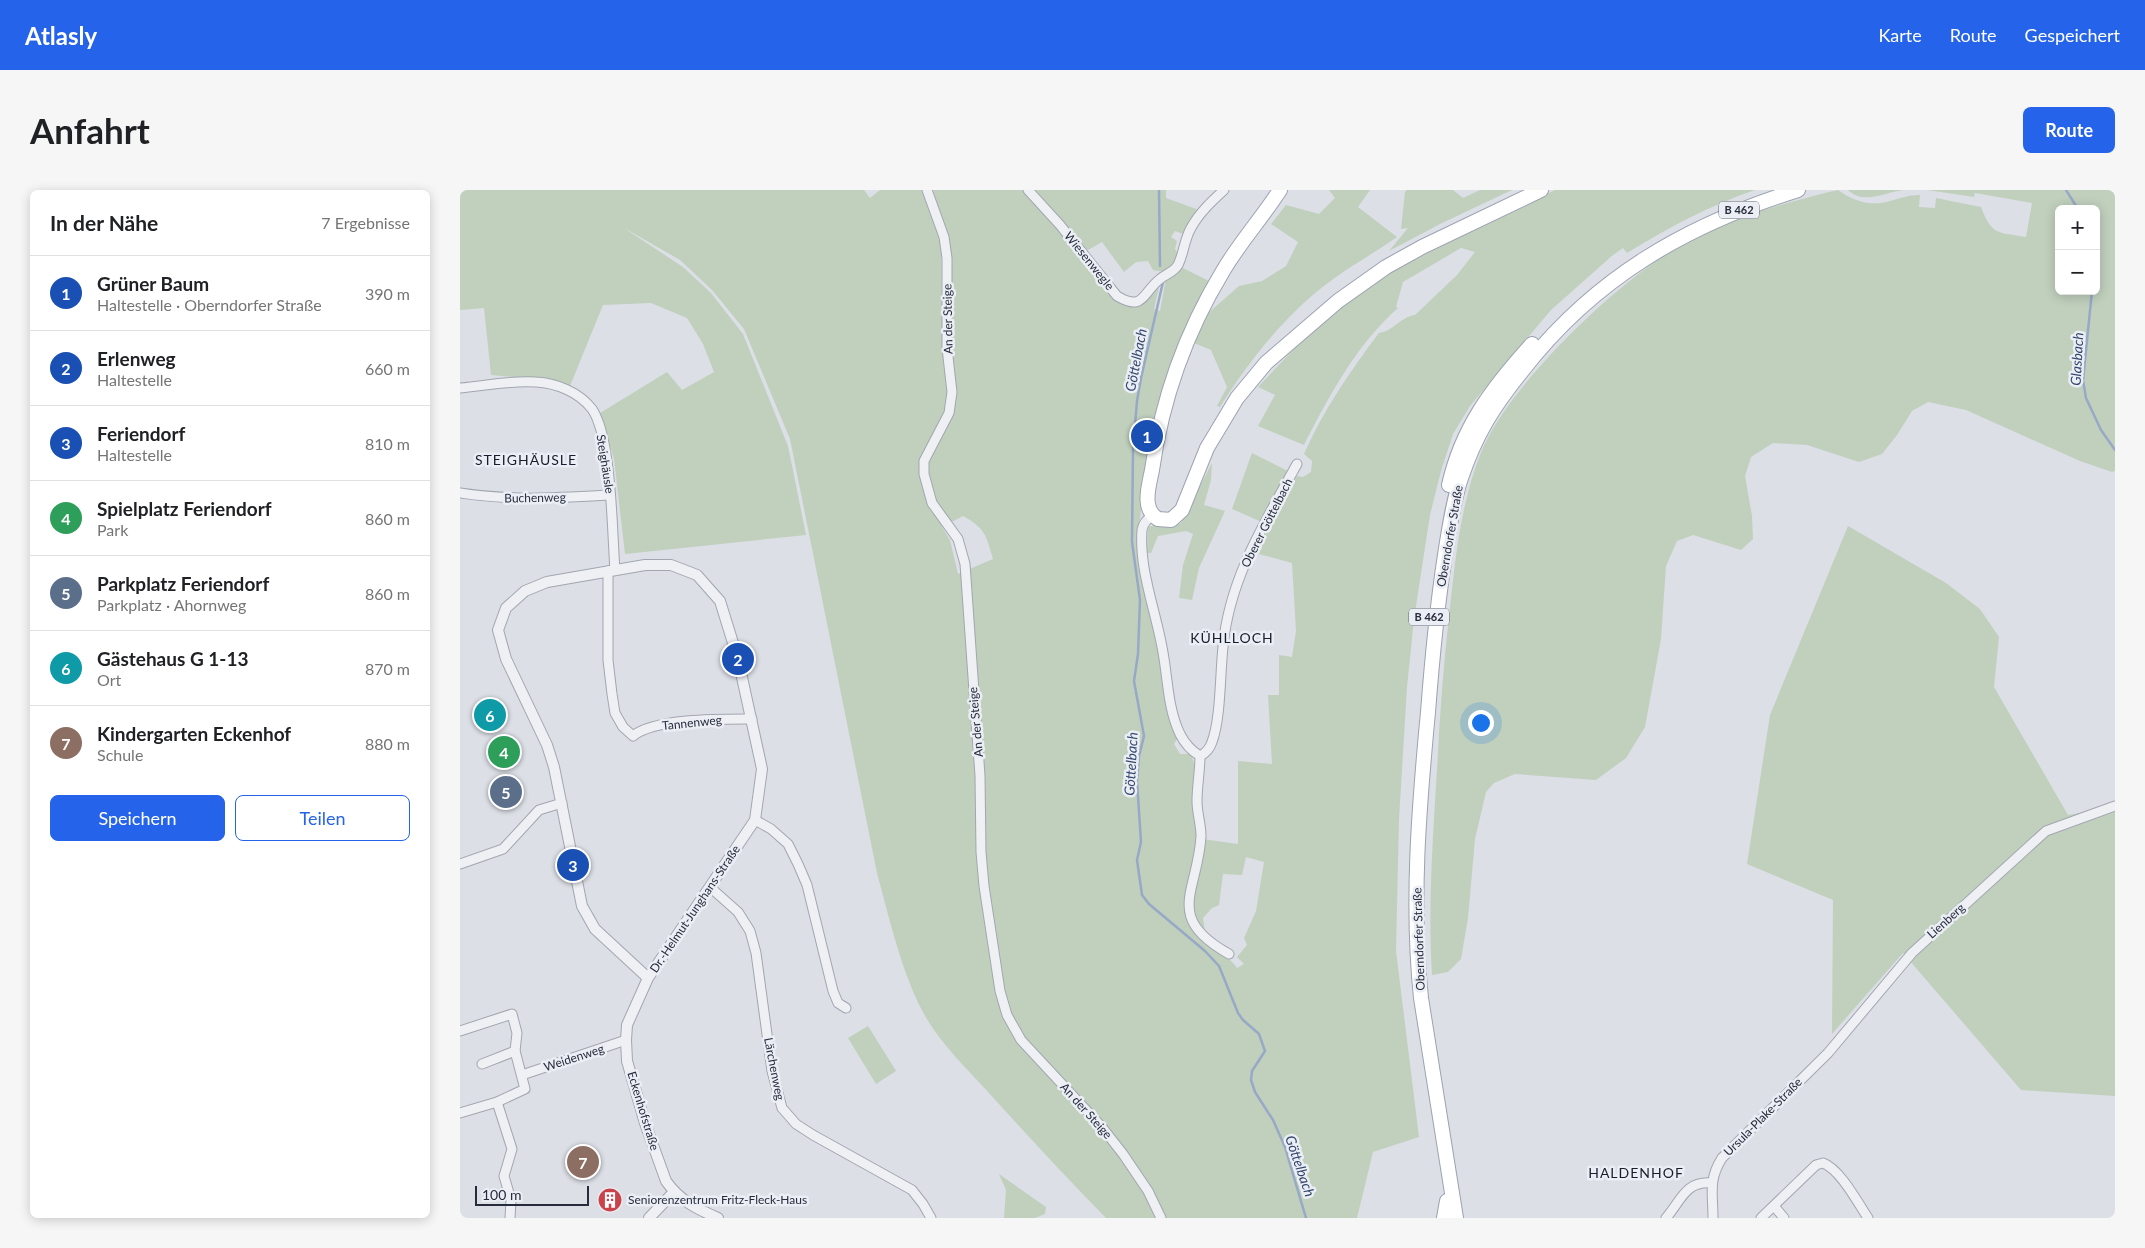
<!DOCTYPE html>
<html lang="de">
<meta charset="utf-8">
<style>
:root{--surface:#fff;--page:#f6f6f6;--text:#202124;--muted:#757577;--line:#e0e0e0;--accent:#2563eb}
body{margin:0;font-family:Lato,sans-serif;background:var(--page);color:var(--text)}
.controls{position:absolute;right:15px;top:15px;display:grid;overflow:hidden;border-radius:8px;box-shadow:0 2px 12px #0003}
.controls button{width:45px;height:45px;display:grid;place-items:center;padding:0;border:0;border-bottom:1px solid var(--line);background:var(--surface);color:var(--text);font:25px sans-serif}
.scale{position:absolute;left:15px;bottom:12px;width:114px;box-sizing:border-box;padding-left:5px;border:2px solid #262c3c;border-top:0;font-size:14px;line-height:18px;white-space:nowrap;color:#262c3c;-webkit-text-stroke:4px #ebeef4;paint-order:stroke}
.you{position:absolute;left:1020px;top:532px;width:18px;height:18px;margin:-12px;border:4px solid #fff;border-radius:50%;background:#1a73e8;box-shadow:0 0 0 8px #1a73e833}
.badge{display:grid;place-items:center;width:32px;height:32px;border-radius:50%;background:var(--accent);color:#fff;font-size:16px;font-weight:700}
.pin{position:absolute;translate:-50% -50%;border:2px solid #fff;box-shadow:0 1px 5px #0006}
.list{margin:0;padding:0;list-style:none}
h2{display:flex;justify-content:space-between;align-items:center;height:65px;margin:0;padding:0 20px;font-size:21px}
h2 small{font-size:16px;font-weight:400;color:var(--muted)}
.list li{display:grid;grid-template-columns:32px 1fr auto;gap:15px;align-items:center;box-sizing:border-box;height:75px;padding:0 20px;border-top:1px solid var(--line)}
.list b{display:block;font-size:19px;white-space:nowrap}
.list p{margin:0;font-size:16px;white-space:nowrap;color:var(--muted)}
.list em{font-size:16px;font-style:normal;color:var(--muted)}
.actions{display:flex;gap:10px;padding:15px 20px}
.actions a{flex:1;padding:11px 0;border:1px solid var(--accent);border-radius:8px;text-align:center;font-size:18px;color:var(--accent)}
.actions .main{background:var(--accent);color:#fff}
.map{position:relative;flex:none;width:1655px;height:1028px;overflow:hidden;border-radius:8px}
header{display:flex;align-items:center;gap:30px;box-sizing:border-box;height:70px;padding:0 25px;background:var(--accent);color:#fff}
header strong{font-size:24px}
nav{display:flex;gap:28px;margin-inline-start:auto;font-size:18px}
.intro{display:flex;align-items:center;justify-content:space-between;box-sizing:border-box;height:120px;padding:0 30px}
h1{margin:0;font-size:35px}
.button{padding:12px 22px;border-radius:8px;background:var(--accent);color:#fff;font-size:18px;font-weight:700}
main{display:flex;gap:30px;padding:0 30px}
aside{flex:1;background:var(--surface);border-radius:8px;box-shadow:0 2px 12px #0003}
.map>svg:first-child{display:block}
.green{fill:#c0d0bd;fill-rule:evenodd}
.lines{fill:none;stroke-linecap:round;stroke-linejoin:round}
.stream{stroke:#97a9c6;stroke-width:2.5}
.minor-casing{stroke:#a2a6b0;stroke-width:11}
.tertiary-casing{stroke:#a2a6b0;stroke-width:12}
.primary-casing{stroke:#9ca2b1;stroke-width:16}
.minor{stroke:#eff0f4;stroke-width:9}
.tertiary{stroke:#eff0f4;stroke-width:10}
.primary{stroke:#fff;stroke-width:14}
.labels{text-anchor:middle;stroke-width:5;stroke-linejoin:round;paint-order:stroke}
.shield{fill:#ebeef4;stroke:#616673;stroke-width:1}
.shield-label{font-size:11px;font-weight:bold;fill:#262c3c}
.street-label{font-size:12px;fill:#262c3c;stroke:#ebeef4}
.poi-label{font-size:12px;fill:#262c3c;stroke:#ebeef4;text-anchor:start}
.water-label{font-size:14px;font-style:italic;fill:#32476e;stroke:#ebeef4}
.neighbourhood-label{font-size:14px;letter-spacing:1px;fill:#191d2c;stroke:#ebeef4}
</style>
<header>
<strong>Atlasly</strong>
<nav><a>Karte</a><a>Route</a><a>Gespeichert</a></nav>
</header>
<div class="intro"><h1>Anfahrt</h1><a class="button">Route</a></div>
<main>
<aside>
<h2>In der Nähe<small>7 Ergebnisse</small></h2>
<ul class="list">
<li><span class="badge" style="background:#1a4fb4">1</span><div><b>Grüner Baum</b><p>Haltestelle · Oberndorfer Straße</p></div><em>390 m</em></li>
<li><span class="badge" style="background:#1a4fb4">2</span><div><b>Erlenweg</b><p>Haltestelle</p></div><em>660 m</em></li>
<li><span class="badge" style="background:#1a4fb4">3</span><div><b>Feriendorf</b><p>Haltestelle</p></div><em>810 m</em></li>
<li><span class="badge" style="background:#2e9e5b">4</span><div><b>Spielplatz Feriendorf</b><p>Park</p></div><em>860 m</em></li>
<li><span class="badge" style="background:#5c6f8a">5</span><div><b>Parkplatz Feriendorf</b><p>Parkplatz · Ahornweg</p></div><em>860 m</em></li>
<li><span class="badge" style="background:#0f9aa8">6</span><div><b>Gästehaus G 1-13</b><p>Ort</p></div><em>870 m</em></li>
<li><span class="badge" style="background:#8d6e63">7</span><div><b>Kindergarten Eckenhof</b><p>Schule</p></div><em>880 m</em></li>
</ul>
<div class="actions"><a class="main">Speichern</a><a>Teilen</a></div>
</aside>
<div class="map">
<svg width="1655" height="1028" viewBox="0 0 1655 1028">
<rect width="100%" height="100%" fill="#dcdfe6"/>
<!-- green -->
<g class="green">
<path d="M0,0H404L410,8L420,0H463L481,54L482,130L490,132L491,68L489,50L473,0H566L669,114L700,93L694,119L700,121L706,88L721,77L749,91L714,166L691,236L678,345L689,419L697,446L718,547L714,554L720,564H730C750,596 733,687 728,725C736,756 762,756 777,778L784,774L777,767L787,755L784,748L796,721L804,672L786,667L782,685L763,684L759,715L752,718L743,728L746,748L731,716L742,649L778,654V571L812,574L808,505H819V465L832,467L836,441L832,373L795,363L837,286L843,287L851,282L852,271L844,264C863,221 890,181 919,143C934,141 940,127 955,125L997,85L1015,62L1001,58L943,92L936,117L938,118C896,155 869,206 844,255L798,236L815,205L798,197L852,140L882,115L924,85L1095,0H1295C1250,15 1208,38 1167,63L1163,58L1153,65L1091,120L1010,216L993,244L981,281L970,325L954,429L947,497L939,629L936,761L959,947L913,962L897,1028H646C606,987 567,945 529,903C506,878 480,853 464,824C442,784 429,727 417,683L330,249L284,139L252,100L220,70L164,38L223,77L251,103L283,144L328,256L346,345L165,364L154,269L140,223L207,182L222,200L254,182L243,154L227,128L191,113L143,115L110,196L76,189L31,185L24,118L0,120ZM503,326C526,339 526,345 533,369L498,384L490,350L482,337Z"/>
<path d="M570,0H706V8L739,20L723,44L715,41L711,47L717,51L715,59L719,66C714,77 706,84 693,80L688,71L676,72L664,82L642,52L623,63Z"/>
<path d="M869,0H910L898,17L937,47C917,61 896,73 876,87C830,119 789,170 760,217L757,216L767,197L751,160L734,153L747,124L779,96L802,91L826,76L838,52L811,34L826,15L859,24L875,8Z"/>
<path d="M947,0H993L1003,8L1020,0H1052L982,33L929,61L948,38L941,39L945,2Z"/>
<path d="M1378,0C1393,11 1411,17 1430,11C1441,8 1449,5 1460,5L1459,17L1475,18L1476,8L1521,17C1532,46 1538,42 1566,47L1572,13L1515,3L1514,7L1467,0H1655V281L1652,282L1620,271L1506,220L1468,212L1452,221L1437,245L1422,264L1399,272L1347,255L1313,253L1291,267L1285,286L1292,326L1293,349L1281,360L1233,345L1217,351L1206,376L1201,449L1185,537L1166,568L1136,590L1055,584L1034,593L1026,602L1015,649L1008,728L1001,769L988,782L972,785C967,705 975,624 979,543C982,492 987,441 993,390C998,347 1005,301 1022,260C1052,190 1172,76 1241,44C1285,24 1331,11 1378,0ZM1599,19H1636V101H1599Z"/>
<path d="M1388,0H1445C1426,1 1405,16 1388,0Z"/>
<path d="M792,263L830,282L804,333L772,319Z"/>
<path d="M752,273L751,290L744,315L765,321L739,378L732,410L719,408L723,375L733,344L726,341L698,346L691,363H687L688,337C697,333 706,340 721,333Z"/>
<path d="M1388,336L1486,393L1520,419L1539,447L1534,497L1608,625L1655,617V906L1561,900L1443,763L1372,844L1373,710L1287,674L1310,525Z"/>
<path d="M408,836L436,881L416,894L388,848Z"/>
<path d="M539,984L586,1017L585,1024L575,1028H544L546,1000Z"/>
</g>
<g class="lines">
<!-- stream -->
<g class="stream">
<path d="M699,0L700,76"/>
<path d="M1606,0L1618,19"/>
<path d="M703,92L681,188L677,211L673,259L672,352L680,410L678,464L674,491L684,546L679,566L677,591L681,652L677,670L682,705L689,714L745,761L759,776L778,823L783,830L799,844L805,861L792,881L791,890L795,902L813,930L825,957L846,1028"/>
<path d="M1632,101L1623,190L1626,208L1641,240L1655,260"/>
</g>
<defs>
<g id="minor">
<path d="M467,0L484,47L487,68V158L492,202L489,223L464,271V284L472,313L498,349L505,374L520,586L521,662L524,696L540,801L547,825L561,850L641,936L663,964L688,1001L701,1028"/>
<path d="M568,0L600,35L657,106C684,122 682,103 700,89C706,84 714,82 718,75C724,63 724,50 731,38C739,23 752,11 764,0"/>
<path d="M0,198C25,196 51,190 76,192C96,193 119,202 132,219C152,248 152,343 155,380"/>
<path d="M0,303C52,311 97,308 150,305"/>
<path d="M693,325C687,329 683,333 682,340C679,379 695,419 702,457C708,486 707,517 720,544C725,554 730,560 740,566C746,563 750,558 752,552C761,528 760,483 763,457C769,389 805,332 837,274"/>
<path d="M148,381V470L152,504L155,523L163,537L173,546C195,528 263,529 292,529"/>
<path d="M740,566C740,581 737,596 737,611C737,623 741,634 741,646C738,702 703,727 769,764"/>
<path d="M295,630L311,639L328,654L338,674L347,695L373,801L378,813L386,818"/>
<path d="M0,674L43,659L79,620L102,613"/>
<path d="M251,698L278,722L290,741L296,763L312,881L322,918L336,934L353,945L452,1000L463,1014L471,1028"/>
<path d="M0,841L52,824L57,843L55,861L65,899L37,912L0,923"/>
<path d="M22,874L55,861"/>
<path d="M62,885L166,850"/>
<path d="M37,912L52,959L44,986L51,1010L50,1028"/>
<path d="M1314,1016L1324,1028"/>
<path d="M1206,1028C1221,1011 1225,991 1251,993"/>
<path d="M1253,1028C1253,1004 1248,990 1262,968L1368,863L1452,763L1586,641L1655,616"/>
<path d="M1301,1028L1356,975L1363,973C1380,979 1398,1013 1408,1028"/>
</g>
<g id="tertiary">
<path d="M188,788L135,739L122,716L94,577L87,555L46,469L38,440L46,418L65,401L87,392L185,375H211L237,385L260,411L278,469L302,579L295,630L188,788L167,835L166,850L167,871L185,933L206,991C219,1010 237,1019 258,1028"/>
<path d="M189,1028L214,1002"/>
</g>
<g id="primary">
<path d="M820,0C802,28 780,52 763,81C726,142 702,209 692,280C689,296 681,319 698,329L711,330L722,320L747,258L777,208L806,173L878,111L926,77L962,57L1081,0"/>
<path d="M989,295C1002,237 1033,197 1072,154"/>
<path d="M984,1028L987,1011"/>
<path d="M996,1028L961,808C951,713 959,617 968,522C972,470 977,417 985,365C989,339 993,312 1001,288C1016,244 1033,217 1062,181C1134,88 1226,35 1338,0"/>
</g>
</defs>
<!-- minor casing -->
<use href="#minor" class="minor-casing"/>
<!-- tertiary casing -->
<use href="#tertiary" class="tertiary-casing"/>
<!-- primary casing -->
<use href="#primary" class="primary-casing"/>
<!-- minor -->
<use href="#minor" class="minor"/>
<!-- tertiary -->
<use href="#tertiary" class="tertiary"/>
<!-- primary -->
<use href="#primary" class="primary"/>
</g>
<!-- icons -->
<defs>
<symbol id="building-disc" viewBox="-11 -11 22 22"><circle r="9.5" fill="#ca424a" stroke="#ebeef4"/><path d="M-4-6H4V6H1V3H-1V6H-4ZM-2.5-4.3h1.7v1.8h-1.7ZM.8-4.3h1.7v1.8H.8ZM-2.5-1h1.7V.8h-1.7ZM.8-1h1.7V.8H.8Z" fill="#fff"/></symbol>
</defs>
<g fill-rule="evenodd">
<use href="#building-disc" x="136" y="996" width="28" height="28"/>
</g>
<g class="labels">
<!-- shield labels -->
<g class="shield">
<rect x="1259" y="11.5" width="40" height="17" rx="4"/>
<rect x="949" y="418.5" width="40" height="17" rx="4"/>
</g>
<g class="shield-label">
<text x="1279" y="24">B 462</text>
<text x="969" y="431">B 462</text>
</g>
<!-- street labels -->
<g class="street-label">
<text transform="translate(629 71) rotate(51)" y="4">Wiesenwegle</text>
<text transform="translate(488 129) rotate(-91)" y="4">An der Steige</text>
<text transform="translate(145 274) rotate(81)" y="4">Steighäusle</text>
<text transform="translate(75 308) rotate(-1)" y="4">Buchenweg</text>
<text transform="translate(807 333) rotate(-63)" y="4">Oberer Göttelbach</text>
<text transform="translate(990 346) rotate(-80)" y="4">Oberndorfer Straße</text>
<text transform="translate(516 532) rotate(-95)" y="4">An der Steige</text>
<text transform="translate(232 533) rotate(-6)" y="4">Tannenweg</text>
<text transform="translate(235 719) rotate(-56)" y="4">Dr.-Helmut-Junghans-Straße</text>
<text transform="translate(1486 731) rotate(-42)" y="4">Lienberg</text>
<text transform="translate(959 749) rotate(-92)" y="4">Oberndorfer Straße</text>
<text transform="translate(114 868) rotate(-18)" y="4">Weidenweg</text>
<text transform="translate(314 879) rotate(79)" y="4">Lärchenweg</text>
<text transform="translate(183 921) rotate(73)" y="4">Eckenhofstraße</text>
<text transform="translate(626 921) rotate(48)" y="4">An der Steige</text>
<text transform="translate(1303 927) rotate(-45)" y="4">Ursula-Plake-Straße</text>
</g>
<!-- poi labels -->
<g class="poi-label">
<text x="168" y="1014">Seniorenzentrum Fritz-Fleck-Haus</text>
</g>
<!-- water labels -->
<g class="water-label">
<text transform="translate(1617 169) rotate(-87)" y="5">Glasbach</text>
<text transform="translate(676 170) rotate(-79)" y="5">Göttelbach</text>
<text transform="translate(671 574) rotate(-87)" y="5">Göttelbach</text>
<text transform="translate(840 976) rotate(71)" y="5">Göttelbach</text>
</g>
<!-- neighbourhood labels -->
<g class="neighbourhood-label">
<text x="66" y="275">STEIGHÄUSLE</text>
<text x="772" y="453">KÜHLLOCH</text>
<text x="1176" y="988">HALDENHOF</text>
</g>
</g>
</svg>
<div class="controls">
<button>+</button>
<button>−</button>
</div>
<div class="scale">100 m</div>
<div class="you"></div>
<div class="pin badge" style="left:687px;top:246px;background:#1a4fb4">1</div>
<div class="pin badge" style="left:278px;top:469px;background:#1a4fb4">2</div>
<div class="pin badge" style="left:113px;top:675px;background:#1a4fb4">3</div>
<div class="pin badge" style="left:44px;top:562px;background:#2e9e5b">4</div>
<div class="pin badge" style="left:46px;top:602px;background:#5c6f8a">5</div>
<div class="pin badge" style="left:30px;top:525px;background:#0f9aa8">6</div>
<div class="pin badge" style="left:123px;top:972px;background:#8d6e63">7</div>
</div>
</main>
